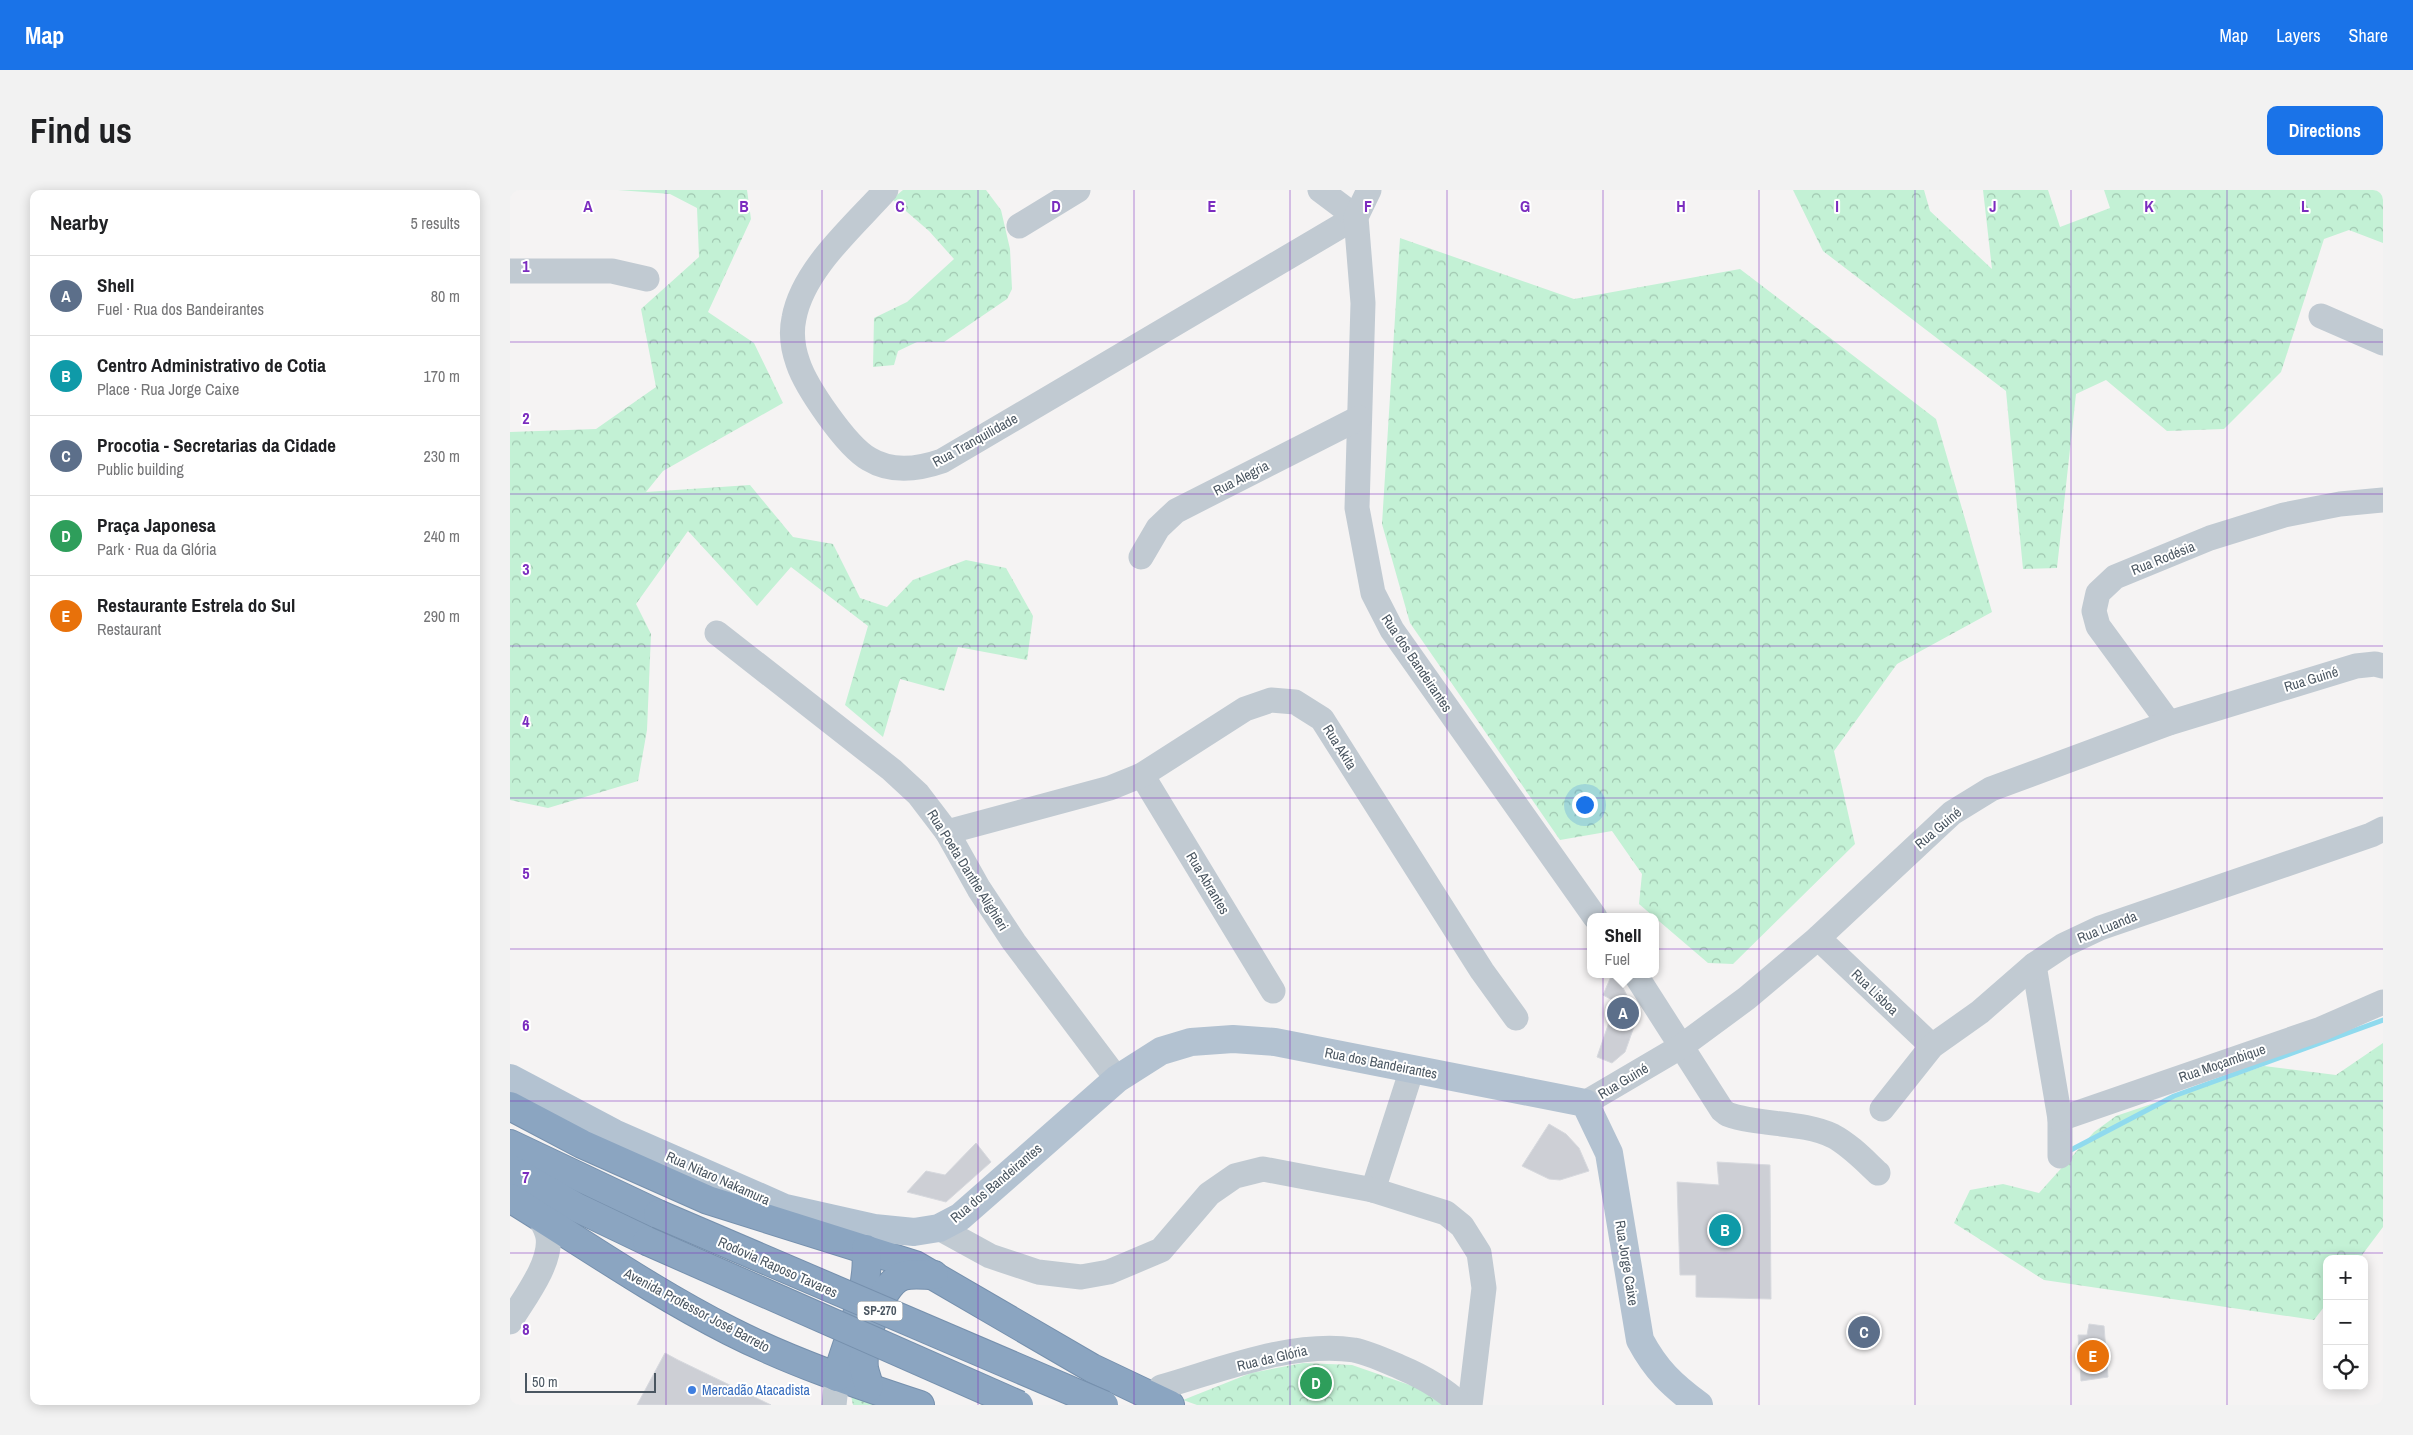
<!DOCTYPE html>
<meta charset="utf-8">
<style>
:root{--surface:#fff;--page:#f2f2f2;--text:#202124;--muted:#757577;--line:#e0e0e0;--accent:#1a73e8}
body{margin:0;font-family:"Archivo Narrow",sans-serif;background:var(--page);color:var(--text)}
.controls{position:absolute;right:15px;bottom:15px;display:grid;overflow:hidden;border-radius:10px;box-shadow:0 2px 12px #0003}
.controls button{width:45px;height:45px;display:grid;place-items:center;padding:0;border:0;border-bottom:1px solid var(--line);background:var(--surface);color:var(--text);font:25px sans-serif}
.scale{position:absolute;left:15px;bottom:12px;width:131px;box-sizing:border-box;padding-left:5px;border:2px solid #4a5661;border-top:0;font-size:14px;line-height:18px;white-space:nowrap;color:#4a5661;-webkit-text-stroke:4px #fff;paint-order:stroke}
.you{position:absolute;left:1074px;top:614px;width:18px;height:18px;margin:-12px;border:4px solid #fff;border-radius:50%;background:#1a73e8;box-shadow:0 0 0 8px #1a73e833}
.badge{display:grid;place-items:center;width:32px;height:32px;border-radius:50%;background:var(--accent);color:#fff;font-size:16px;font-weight:700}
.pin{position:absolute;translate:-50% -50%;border:2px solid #fff;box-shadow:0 1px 5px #0006}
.popup{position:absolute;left:1077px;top:723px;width:72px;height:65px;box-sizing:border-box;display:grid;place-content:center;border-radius:10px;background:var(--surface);filter:drop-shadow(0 1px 4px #0005);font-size:16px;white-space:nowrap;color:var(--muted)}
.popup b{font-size:19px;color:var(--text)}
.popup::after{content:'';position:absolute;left:50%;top:100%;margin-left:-10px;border:10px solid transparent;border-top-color:var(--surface)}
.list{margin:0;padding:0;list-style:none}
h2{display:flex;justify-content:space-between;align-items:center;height:65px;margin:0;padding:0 20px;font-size:21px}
h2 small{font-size:16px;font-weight:400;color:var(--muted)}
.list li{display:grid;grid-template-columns:32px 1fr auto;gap:15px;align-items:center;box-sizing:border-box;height:80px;padding:0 20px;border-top:1px solid var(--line)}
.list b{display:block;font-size:19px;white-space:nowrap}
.list p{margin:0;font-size:16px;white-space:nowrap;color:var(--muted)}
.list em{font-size:16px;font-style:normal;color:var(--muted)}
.icon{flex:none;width:28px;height:28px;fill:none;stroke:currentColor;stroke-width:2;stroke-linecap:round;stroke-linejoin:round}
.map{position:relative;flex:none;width:1873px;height:1215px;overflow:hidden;border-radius:10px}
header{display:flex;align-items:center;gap:30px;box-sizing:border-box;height:70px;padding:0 25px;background:var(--accent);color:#fff}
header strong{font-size:24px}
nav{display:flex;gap:28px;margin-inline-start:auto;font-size:18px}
.intro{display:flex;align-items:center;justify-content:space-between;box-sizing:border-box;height:120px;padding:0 30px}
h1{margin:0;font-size:35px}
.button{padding:12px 22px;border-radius:10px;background:var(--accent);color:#fff;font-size:18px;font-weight:700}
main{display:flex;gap:30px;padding:0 30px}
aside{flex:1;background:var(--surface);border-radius:10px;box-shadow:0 2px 12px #0003}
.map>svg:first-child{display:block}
.grass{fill:url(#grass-dots)}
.forest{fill:url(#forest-crowns)}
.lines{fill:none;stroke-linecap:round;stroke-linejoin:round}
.stream{stroke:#90daee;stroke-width:5}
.building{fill:#cdcfd5;stroke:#d7d9de}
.highway-casing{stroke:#7690ad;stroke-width:30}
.minor{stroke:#c1cad2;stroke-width:25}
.major{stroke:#b3c2d1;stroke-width:28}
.highway{stroke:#8ba5c1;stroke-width:28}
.highway-bridge-casing{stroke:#7690ad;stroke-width:30;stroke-linecap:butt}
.highway-bridge{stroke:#8ba5c1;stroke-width:28}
.grid{fill:none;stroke:#7b2cbf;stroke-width:1;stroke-opacity:0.55}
.shop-dot{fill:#3f7fe0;stroke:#fff;stroke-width:2}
.labels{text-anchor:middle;stroke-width:4;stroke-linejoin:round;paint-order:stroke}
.shield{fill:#fff;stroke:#808990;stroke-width:1}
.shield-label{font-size:12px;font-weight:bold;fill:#4a5661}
.street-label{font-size:14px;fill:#4a5661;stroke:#fff}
.shop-label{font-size:14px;fill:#366cbe;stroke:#fff;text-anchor:start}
.grid-label{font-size:16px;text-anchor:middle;font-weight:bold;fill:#7b2cbf;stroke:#fff;stroke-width:4;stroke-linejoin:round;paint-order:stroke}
</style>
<header>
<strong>Map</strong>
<nav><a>Map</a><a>Layers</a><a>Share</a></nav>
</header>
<div class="intro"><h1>Find us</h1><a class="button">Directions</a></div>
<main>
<aside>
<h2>Nearby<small>5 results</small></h2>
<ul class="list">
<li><span class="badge" style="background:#5c6f8a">A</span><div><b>Shell</b><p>Fuel · Rua dos Bandeirantes</p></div><em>80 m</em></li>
<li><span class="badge" style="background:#0f9aa8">B</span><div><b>Centro Administrativo de Cotia</b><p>Place · Rua Jorge Caixe</p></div><em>170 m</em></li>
<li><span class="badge" style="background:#5c6f8a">C</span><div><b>Procotia - Secretarias da Cidade</b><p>Public building</p></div><em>230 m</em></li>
<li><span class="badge" style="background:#2e9e5b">D</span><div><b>Praça Japonesa</b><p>Park · Rua da Glória</p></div><em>240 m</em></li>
<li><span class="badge" style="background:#e8710a">E</span><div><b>Restaurante Estrela do Sul</b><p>Restaurant</p></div><em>290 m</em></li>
</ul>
</aside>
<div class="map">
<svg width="1873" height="1215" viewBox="0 0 1873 1215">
<defs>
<pattern id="grass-dots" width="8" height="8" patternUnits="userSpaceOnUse" patternTransform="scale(1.25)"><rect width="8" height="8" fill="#c3f1d5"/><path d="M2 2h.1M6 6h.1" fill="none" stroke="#a0c6b0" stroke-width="1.8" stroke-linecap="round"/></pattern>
<pattern id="forest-crowns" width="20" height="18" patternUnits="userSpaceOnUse" patternTransform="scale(1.25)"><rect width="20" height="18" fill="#c3f1d5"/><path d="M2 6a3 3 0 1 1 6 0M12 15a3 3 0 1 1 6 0" fill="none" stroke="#a0c6b0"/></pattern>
</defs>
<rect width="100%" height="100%" fill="#f5f3f3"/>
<!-- grass -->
<path class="grass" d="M340,1201L376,1215H343Z"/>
<!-- forest -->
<g class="forest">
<path d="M108,0H237L241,29L198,122L244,153L273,213L153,281L136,302L240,295L283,347L323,354L350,408L377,417L403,390L456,370L496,378L523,426L517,470L448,457L434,501L390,489L373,547L335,515L358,436L281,377L247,416L178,341L126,414L141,444L137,540L128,591L38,618L0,610V242L86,239L146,197L131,119L189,67L187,18L160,4Z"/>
<path d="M393,0H476L491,20L500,59L502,99L497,109L434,152H407L388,161L384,175L363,177L364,128L397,112L444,69L419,41L382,9Z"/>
<path d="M1283,0H1414L1420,21L1482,79L1473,0H1538L1550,37L1600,18L1594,0H1873V53L1839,40L1814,49L1771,182L1714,239L1657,241L1596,190L1566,204L1547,378L1513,379L1496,201L1313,61Z"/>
<path d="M890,48L1064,109L1230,79L1426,229L1482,422L1387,474L1324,561L1345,654L1223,774L1198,773L1129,714L1132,684L1102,641L1050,650L900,433L872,334Z"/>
<path d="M1873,853V1037L1849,1069H1817V1113L1804,1130L1534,1090L1444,1033L1460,1000L1493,994L1529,1003L1584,942L1606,926L1754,876L1826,885Z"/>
<path d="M793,1173L842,1175L917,1201L936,1215H687L673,1210L741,1183Z"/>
</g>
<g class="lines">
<!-- stream -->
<path class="stream" d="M1557,962L1664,906L1873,830"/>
</g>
<!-- building -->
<g class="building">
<path d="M1102,784L1111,794L1126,823L1124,822L1126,831L1115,862L1102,873L1087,867L1106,812L1093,805Z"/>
<path d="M1039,934L1056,944L1069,958L1079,981L1050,990L1039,989L1012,976Z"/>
<path d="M466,953L481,972L436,1012L397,1002L416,981L435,985Z"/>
<path d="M1207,972L1260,975L1261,1109L1186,1107V1085H1170L1167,992L1209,995Z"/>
<path d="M1579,1134L1594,1136L1598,1187L1571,1191L1568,1145H1577Z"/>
<path d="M155,1163L168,1170L261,1215H127Z"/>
</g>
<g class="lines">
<defs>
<g id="highway">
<path d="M0,916L72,954L198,1010L405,1075L582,1178L660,1215"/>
<path d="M0,954L148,1024"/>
<path d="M0,979L66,1017L137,1051"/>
<path d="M0,1008C73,1053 143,1102 220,1141C281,1172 346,1194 410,1215"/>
<path d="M327,1187C338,1147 361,1100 356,1059"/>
<path d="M359,1197C358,1191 355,1184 354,1178C351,1156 369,1094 393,1086C402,1083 414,1085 424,1085"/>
</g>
</defs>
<!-- highway casing -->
<use href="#highway" class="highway-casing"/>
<!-- minor -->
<g class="minor">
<path d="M376,0C344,36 293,79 284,128C281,142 283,159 288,173C296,197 336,256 359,269C382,283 409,279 432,271L846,27"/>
<path d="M810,0L846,27"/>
<path d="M859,0L846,27L853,113L847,318L863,403L882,440L1085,727"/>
<path d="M509,36L568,0"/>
<path d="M0,81H102L137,89"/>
<path d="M1811,126L1873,153"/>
<path d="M631,367L648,338L666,321L849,228"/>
<path d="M207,443L382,580L408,604L437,642L469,699L504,752L607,889"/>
<path d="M1659,533L1588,436L1584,421L1588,403L1605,387L1700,348L1774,325L1830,314L1873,310"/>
<path d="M632,585L763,801"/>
<path d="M437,642L600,598L632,585L735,519L761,510L785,512L812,529L972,781L1006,828"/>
<path d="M1308,748L1422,856"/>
<path d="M1524,775L1550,929V966"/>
<path d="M1125,784L1212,920L1217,924C1249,936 1293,931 1323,946C1340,955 1354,970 1368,983"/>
<path d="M1075,913L1172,856L1237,808L1308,748L1442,623L1481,599L1659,533L1846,476L1865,474L1873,476"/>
<path d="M1372,919L1422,856L1470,822L1524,775L1554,755L1590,738L1861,645L1873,639"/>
<path d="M1550,929L1811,839L1873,812"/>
<path d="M863,1000L902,879"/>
<path d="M429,1038L480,1066L528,1082L571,1087L599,1082L651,1060L699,1004L725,986L753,979L863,1000L936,1023L952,1036L969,1063L974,1098L960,1215"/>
<path d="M0,1132C13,1110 42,1073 38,1047C37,1040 32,1032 29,1026"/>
<path d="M651,1197C711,1180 781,1151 844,1160C859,1163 876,1171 890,1177C914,1187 933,1198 951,1215"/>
<path d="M324,1215L327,1187"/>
</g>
<!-- major -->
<path class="major" d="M0,888L104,943L275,1018L364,1038L404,1042L429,1038L450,1027L607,889L651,861L681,852L723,849L765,852L1075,913L1099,963L1130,1150C1146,1180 1162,1195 1189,1215"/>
<!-- highway -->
<use href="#highway" class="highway"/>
<defs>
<g id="highway-bridge">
<path d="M148,1024L594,1215"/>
<path d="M137,1051L509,1215"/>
</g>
</defs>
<!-- highway-bridge casing -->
<use href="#highway-bridge" class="highway-bridge-casing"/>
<!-- highway-bridge -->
<use href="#highway-bridge" class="highway-bridge"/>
</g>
<!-- grid -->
<path class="grid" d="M156,0V1215M312,0V1215M468,0V1215M624,0V1215M780,0V1215M937,0V1215M1093,0V1215M1249,0V1215M1405,0V1215M1561,0V1215M1717,0V1215M0,152H1873M0,304H1873M0,456H1873M0,608H1873M0,759H1873M0,911H1873M0,1063H1873"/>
<!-- markers -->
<circle class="shop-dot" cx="182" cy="1200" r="5"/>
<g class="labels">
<!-- shield labels -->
<rect class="shield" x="347.5" y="1111.5" width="45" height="19" rx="4"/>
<g class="shield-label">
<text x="370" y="1125">SP-270</text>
</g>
<!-- street labels -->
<g class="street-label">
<text transform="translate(465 250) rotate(-29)" y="5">Rua Tranquilidade</text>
<text transform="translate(731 288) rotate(-27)" y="5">Rua Alegria</text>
<text transform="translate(1653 368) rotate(-22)" y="5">Rua Rodésia</text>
<text transform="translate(907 473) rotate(56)" y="5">Rua dos Bandeirantes</text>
<text transform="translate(1801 489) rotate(-17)" y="5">Rua Guiné</text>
<text transform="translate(830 557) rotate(58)" y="5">Rua Akita</text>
<text transform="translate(1428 638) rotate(-40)" y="5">Rua Guiné</text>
<text transform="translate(458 680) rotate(58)" y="5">Rua Poeta Danthe Alighieri</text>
<text transform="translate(698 693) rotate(59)" y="5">Rua Abrantes</text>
<text transform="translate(1597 737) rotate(-22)" y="5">Rua Luanda</text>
<text transform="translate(1365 802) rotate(44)" y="5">Rua Lisboa</text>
<text transform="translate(871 873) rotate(11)" y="5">Rua dos Bandeirantes</text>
<text transform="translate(1712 873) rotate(-19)" y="5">Rua Moçambique</text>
<text transform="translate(1113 891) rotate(-31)" y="5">Rua Guiné</text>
<text transform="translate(208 988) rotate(24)" y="5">Rua Nitaro Nakamura</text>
<text transform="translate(486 993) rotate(-40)" y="5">Rua dos Bandeirantes</text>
<text transform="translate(1117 1073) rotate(81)" y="5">Rua Jorge Caixe</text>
<text transform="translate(268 1077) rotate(24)" y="5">Rodovia Raposo Tavares</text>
<text transform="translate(187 1120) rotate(28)" y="5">Avenida Professor José Barreto</text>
<text transform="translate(762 1168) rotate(-13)" y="5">Rua da Glória</text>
</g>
<!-- shop labels -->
<g class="shop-label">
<text x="192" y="1205">Mercadão Atacadista</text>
</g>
</g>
<g class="grid-label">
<text x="78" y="22">A</text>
<text x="234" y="22">B</text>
<text x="390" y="22">C</text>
<text x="546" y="22">D</text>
<text x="702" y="22">E</text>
<text x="858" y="22">F</text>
<text x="1015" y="22">G</text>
<text x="1171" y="22">H</text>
<text x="1327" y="22">I</text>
<text x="1483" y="22">J</text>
<text x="1639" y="22">K</text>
<text x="1795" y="22">L</text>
<text x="16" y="82">1</text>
<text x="16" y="234">2</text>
<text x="16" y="385">3</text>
<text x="16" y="537">4</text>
<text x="16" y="689">5</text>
<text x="16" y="841">6</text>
<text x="16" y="993">7</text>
<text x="16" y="1145">8</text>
</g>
</svg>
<div class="controls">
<button>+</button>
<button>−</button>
<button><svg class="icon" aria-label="locate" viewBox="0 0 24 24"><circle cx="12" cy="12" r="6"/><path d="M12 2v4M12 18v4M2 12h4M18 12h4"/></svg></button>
</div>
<div class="scale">50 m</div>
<div class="you"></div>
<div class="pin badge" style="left:1113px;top:823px;background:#5c6f8a">A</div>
<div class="popup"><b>Shell</b>Fuel</div>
<div class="pin badge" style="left:1215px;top:1040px;background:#0f9aa8">B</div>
<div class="pin badge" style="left:1354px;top:1142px;background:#5c6f8a">C</div>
<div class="pin badge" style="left:806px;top:1193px;background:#2e9e5b">D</div>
<div class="pin badge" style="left:1583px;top:1166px;background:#e8710a">E</div>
</div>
</main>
